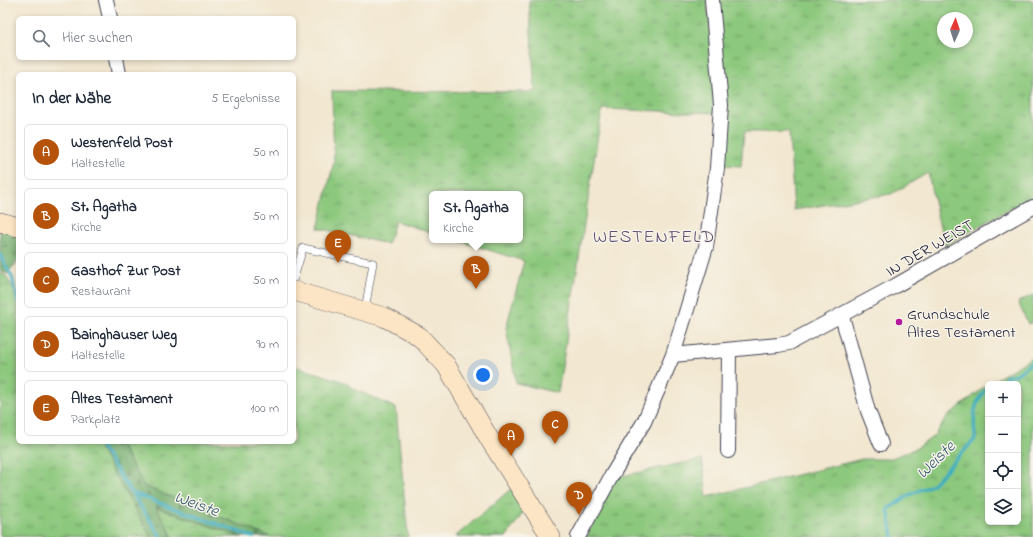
<!DOCTYPE html>
<html lang="de">
<meta charset="utf-8">
<style>
:root{--surface:#fff;--page:#f6f6f7;--text:#1f2937;--muted:#747a83;--line:#e0e1e3;--accent:#b45309}
body{margin:0;font-family:"Indie Flower",sans-serif;background:var(--page);color:var(--text)}
.controls{position:absolute;right:12px;bottom:12px;display:grid;overflow:hidden;border-radius:6px;box-shadow:0 2px 6px #0003}
.controls button{width:36px;height:36px;display:grid;place-items:center;padding:0;border:0;border-bottom:1px solid var(--line);background:var(--surface);color:var(--text);font:20px sans-serif}
.compass{position:absolute;left:937px;top:12px;width:36px;height:36px;border-radius:50%;background:var(--surface);box-shadow:0 2px 6px #0003;rotate:3deg}
.you{position:absolute;left:483px;top:375px;width:14px;height:14px;margin:-10px;border:3px solid #fff;border-radius:50%;background:#1a73e8;box-shadow:0 0 0 6px #1a73e833}
.badge{display:grid;place-items:center;width:26px;height:26px;border-radius:50%;background:var(--accent);color:#fff;font-size:13px;font-weight:700}
.pin{position:absolute;translate:-50% -33px;filter:drop-shadow(0 1px 2px #0008)}
.pin::after{content:'';position:absolute;top:21px;width:14px;height:12px;background:inherit;clip-path:polygon(0 0,100% 0,50% 100%)}
.popup{position:absolute;left:429px;top:191px;width:94px;height:52px;box-sizing:border-box;display:grid;place-content:center;border-radius:6px;background:var(--surface);filter:drop-shadow(0 1px 3px #0005);font-size:13px;white-space:nowrap;color:var(--muted)}
.popup b{font-size:15px;color:var(--text)}
.popup::after{content:'';position:absolute;left:50%;top:100%;margin-left:-8px;border:8px solid transparent;border-top-color:var(--surface)}
.list{margin:0;padding:0;list-style:none}
h2{display:flex;justify-content:space-between;align-items:center;height:52px;margin:0;padding:0 16px;font-size:17px}
h2 small{font-size:13px;font-weight:400;color:var(--muted)}
.list li{display:grid;grid-template-columns:26px 1fr auto;gap:12px;align-items:center;box-sizing:border-box;height:56px;margin:0 8px 8px;padding:0 8px;border:1px solid var(--line);border-radius:6px}
.list b{display:block;font-size:15px;white-space:nowrap}
.list p{margin:0;font-size:13px;white-space:nowrap;color:var(--muted)}
.list em{font-size:13px;font-style:normal;color:var(--muted)}
.icon{flex:none;width:22px;height:22px;fill:none;stroke:currentColor;stroke-width:2;stroke-linecap:round;stroke-linejoin:round}
.map{position:relative;flex:none;width:1033px;height:537px;overflow:hidden}
.search{position:absolute;background:var(--surface);box-shadow:0 2px 6px #0003;left:16px;top:16px;width:280px;height:44px;display:flex;align-items:center;gap:10px;box-sizing:border-box;padding:0 14px;border-radius:6px;color:var(--muted);font-size:15px}
.panel{position:absolute;background:var(--surface);box-shadow:0 2px 6px #0003;left:16px;top:72px;width:280px;height:372px;border-radius:6px}
.map>svg:first-child{display:block}
.grass{fill:url(#grass-tufts);stroke:#57755c;fill-rule:evenodd}
.forest{fill:url(#forest-firs);stroke:#4a6754}
.pitch{fill:#8cc87d;stroke:#57755c}
.lines{fill:none;stroke-linecap:round;stroke-linejoin:round}
.stream{stroke:#41aebf;stroke-width:3.5}
.service-casing{stroke:#414051;stroke-width:8}
.minor-casing{stroke:#414051;stroke-width:16}
.secondary-casing{stroke:#414051;stroke-width:20}
.service{stroke:#fff;stroke-width:7}
.minor{stroke:#fff;stroke-width:14}
.secondary{stroke:#fce5c4;stroke-width:19}
.poi-dot{fill:#b5179e;stroke:#f7f3e8;stroke-width:1.5}
.labels{text-anchor:middle;stroke-width:3;stroke-linejoin:round;paint-order:stroke}
.street-label{font-size:16px;fill:#22223b;stroke:#f7f3e8}
.poi-label{font-size:16px;fill:#22223b;stroke:#f7f3e8;text-anchor:start}
.water-label{font-size:17px;font-style:italic;fill:#2e5a70;stroke:#f7f3e8}
.quarter-label{font-size:18px;letter-spacing:1px;fill:#605071;stroke:#f7f3e8}
</style>
<div class="map">
<svg width="1033" height="537" viewBox="0 0 1033 537">
<defs>
<pattern id="grass-tufts" width="24" height="20" patternUnits="userSpaceOnUse"><rect width="24" height="20" fill="#8cc87d"/><path d="M3 7l-1-3M5 7V3M7 7l1-3M15 17l-1-3M17 17v-4M19 17l1-3" fill="none" stroke="#72a268"/></pattern>
<pattern id="forest-firs" width="22" height="20" patternUnits="userSpaceOnUse"><rect width="22" height="20" fill="#71ac6c"/><path d="M5 1l3.5 6h-7zM16 11l3.5 6h-7z" fill="#5c8c5a"/></pattern>
</defs>
<rect width="100%" height="100%" fill="#f7f3e8"/>
<filter id="ink" filterUnits="userSpaceOnUse"><feTurbulence type="fractalNoise" baseFrequency=".025" numOctaves="2"/><feDisplacementMap in="SourceGraphic" scale="8" xChannelSelector="R" yChannelSelector="G"/><feConvolveMatrix kernelMatrix="1 2 1 2 8 2 1 2 1" color-interpolation-filters="sRGB"/></filter>
<filter id="wash" filterUnits="userSpaceOnUse"><feTurbulence type="fractalNoise" baseFrequency=".012" numOctaves="4" result="noise"/><feDisplacementMap in="SourceGraphic" scale="16" xChannelSelector="R" yChannelSelector="G"/><feGaussianBlur stdDeviation="0.9" result="paint"/><feColorMatrix in="noise" values="0 0 0 0 0 0 0 0 0 0 0 0 0 0 0 0 0 1.4 0 .05"/><feComposite in="paint" operator="in"/></filter>
<g filter="url(#wash)">
<rect width="100%" height="100%" fill="#f2e7d0"/>
<!-- grass -->
<g class="grass">
<path d="M529,0H707L718,113L602,109L558,393L516,383L506,328L524,261L456,240H520V194H432V233L395,221L388,244L318,228L334,162L332,91L535,92Z"/>
<path d="M718,0H1033V196L944,246L928,173L891,194L794,210L789,132H744L741,166L723,165ZM943,18H967V42H943Z"/>
<path d="M0,273L6,276L18,298V442H96L151,537L0,536Z"/>
<path d="M1033,357V537H586L617,477L702,459L707,497L862,459H889L917,448L934,436L947,417L988,384V522H1018V384H988Z"/>
<path d="M294,366L345,382L352,388L396,408L408,537H270L144,486L119,442H294Z"/>
<path d="M512,488L525,510L506,537H455Z"/>
<path d="M156,507L242,537H173Z"/>
</g>
<!-- forest -->
<g class="forest">
<path d="M0,230L18,235V261L7,274L0,271Z"/>
<path d="M96,442H119L144,486L270,537H242L156,507L173,537H151Z"/>
</g>
<!-- pitch -->
<path class="pitch" d="M1033,295V322L1028,324L1018,302Z"/>
<g class="lines">
<!-- stream -->
<g class="stream">
<path d="M0,255L12,277L18,302"/>
<path d="M993,384L994,383L997,384"/>
<path d="M1001,384L1007,376L1017,374L1033,361"/>
<path d="M98,442L161,537"/>
<path d="M132,493L253,537"/>
<path d="M893,537L888,509L911,494L932,485L975,439C974,418 971,404 988,388"/>
</g>
</g>
</g>
<g filter="url(#ink)">
<g class="lines">
<defs>
<path id="service" d="M294,278L303,248L373,263L365,310"/>
<g id="minor">
<path d="M106,0L110,18"/>
<path d="M116,58L119,74"/>
<path d="M842,316L868,411L881,444"/>
<path d="M673,355L778,345L789,343L895,286L1033,207"/>
<path d="M728,451L729,350"/>
<path d="M578,537L612,475L644,422L673,355L706,247L717,168L721,105L712,0"/>
</g>
<g id="secondary">
<path d="M0,222L18,227"/>
<path d="M294,291L384,317L419,336L446,365L490,440L551,537"/>
</g>
</defs>
<!-- service casing -->
<use href="#service" class="service-casing"/>
<!-- minor casing -->
<use href="#minor" class="minor-casing"/>
<!-- secondary casing -->
<use href="#secondary" class="secondary-casing"/>
<!-- service -->
<use href="#service" class="service"/>
<!-- minor -->
<use href="#minor" class="minor"/>
<!-- secondary -->
<use href="#secondary" class="secondary"/>
</g>
</g>
<!-- markers -->
<circle class="poi-dot" cx="899" cy="322" r="4"/>
<g class="labels">
<!-- street labels -->
<g class="street-label">
<text transform="translate(929 247) rotate(-30)" y="6">IN DER WEIST</text>
</g>
<!-- poi labels -->
<g class="poi-label">
<text x="907" y="319">Grundschule<tspan x="907" dy="18">Altes Testament</tspan></text>
</g>
<!-- water labels -->
<g class="water-label">
<text transform="translate(935 459) rotate(-44)" y="6">Weiste</text>
<text transform="translate(197 503) rotate(20)" y="6">Weiste</text>
</g>
<!-- quarter labels -->
<g class="quarter-label">
<text x="654" y="242">WESTENFELD</text>
</g>
</g>
</svg>
<div class="controls">
<button>+</button>
<button>−</button>
<button><svg class="icon" aria-label="locate" viewBox="0 0 24 24"><circle cx="12" cy="12" r="6"/><path d="M12 2v4M12 18v4M2 12h4M18 12h4"/></svg></button>
<button><svg class="icon" aria-label="layers" viewBox="0 0 24 24"><path d="M12 4l9 5-9 5-9-5zM3 14l9 5 9-5"/></svg></button>
</div>
<svg class="compass" viewBox="-18 -18 36 36"><path d="M0-13l5 13h-10z" fill="#e53935"/><path d="M0 13l5-13h-10z" fill="#747a83"/></svg>
<div class="you"></div>
<div class="pin badge" style="left:511px;top:456px">A</div>
<div class="pin badge" style="left:476px;top:289px">B</div>
<div class="popup"><b>St. Agatha</b>Kirche</div>
<div class="pin badge" style="left:555px;top:444px">C</div>
<div class="pin badge" style="left:579px;top:515px">D</div>
<div class="pin badge" style="left:338px;top:263px">E</div>
<div class="search"><svg class="icon" aria-label="search" viewBox="0 0 24 24"><circle cx="10" cy="10" r="6"/><path d="M15 15l6 6"/></svg>Hier suchen</div>
<section class="panel">
<h2>In der Nähe<small>5 Ergebnisse</small></h2>
<ul class="list">
<li><span class="badge">A</span><div><b>Westenfeld Post</b><p>Haltestelle</p></div><em>50 m</em></li>
<li><span class="badge">B</span><div><b>St. Agatha</b><p>Kirche</p></div><em>50 m</em></li>
<li><span class="badge">C</span><div><b>Gasthof Zur Post</b><p>Restaurant</p></div><em>50 m</em></li>
<li><span class="badge">D</span><div><b>Bainghauser Weg</b><p>Haltestelle</p></div><em>90 m</em></li>
<li><span class="badge">E</span><div><b>Altes Testament</b><p>Parkplatz</p></div><em>100 m</em></li>
</ul>
</section>
</div>
